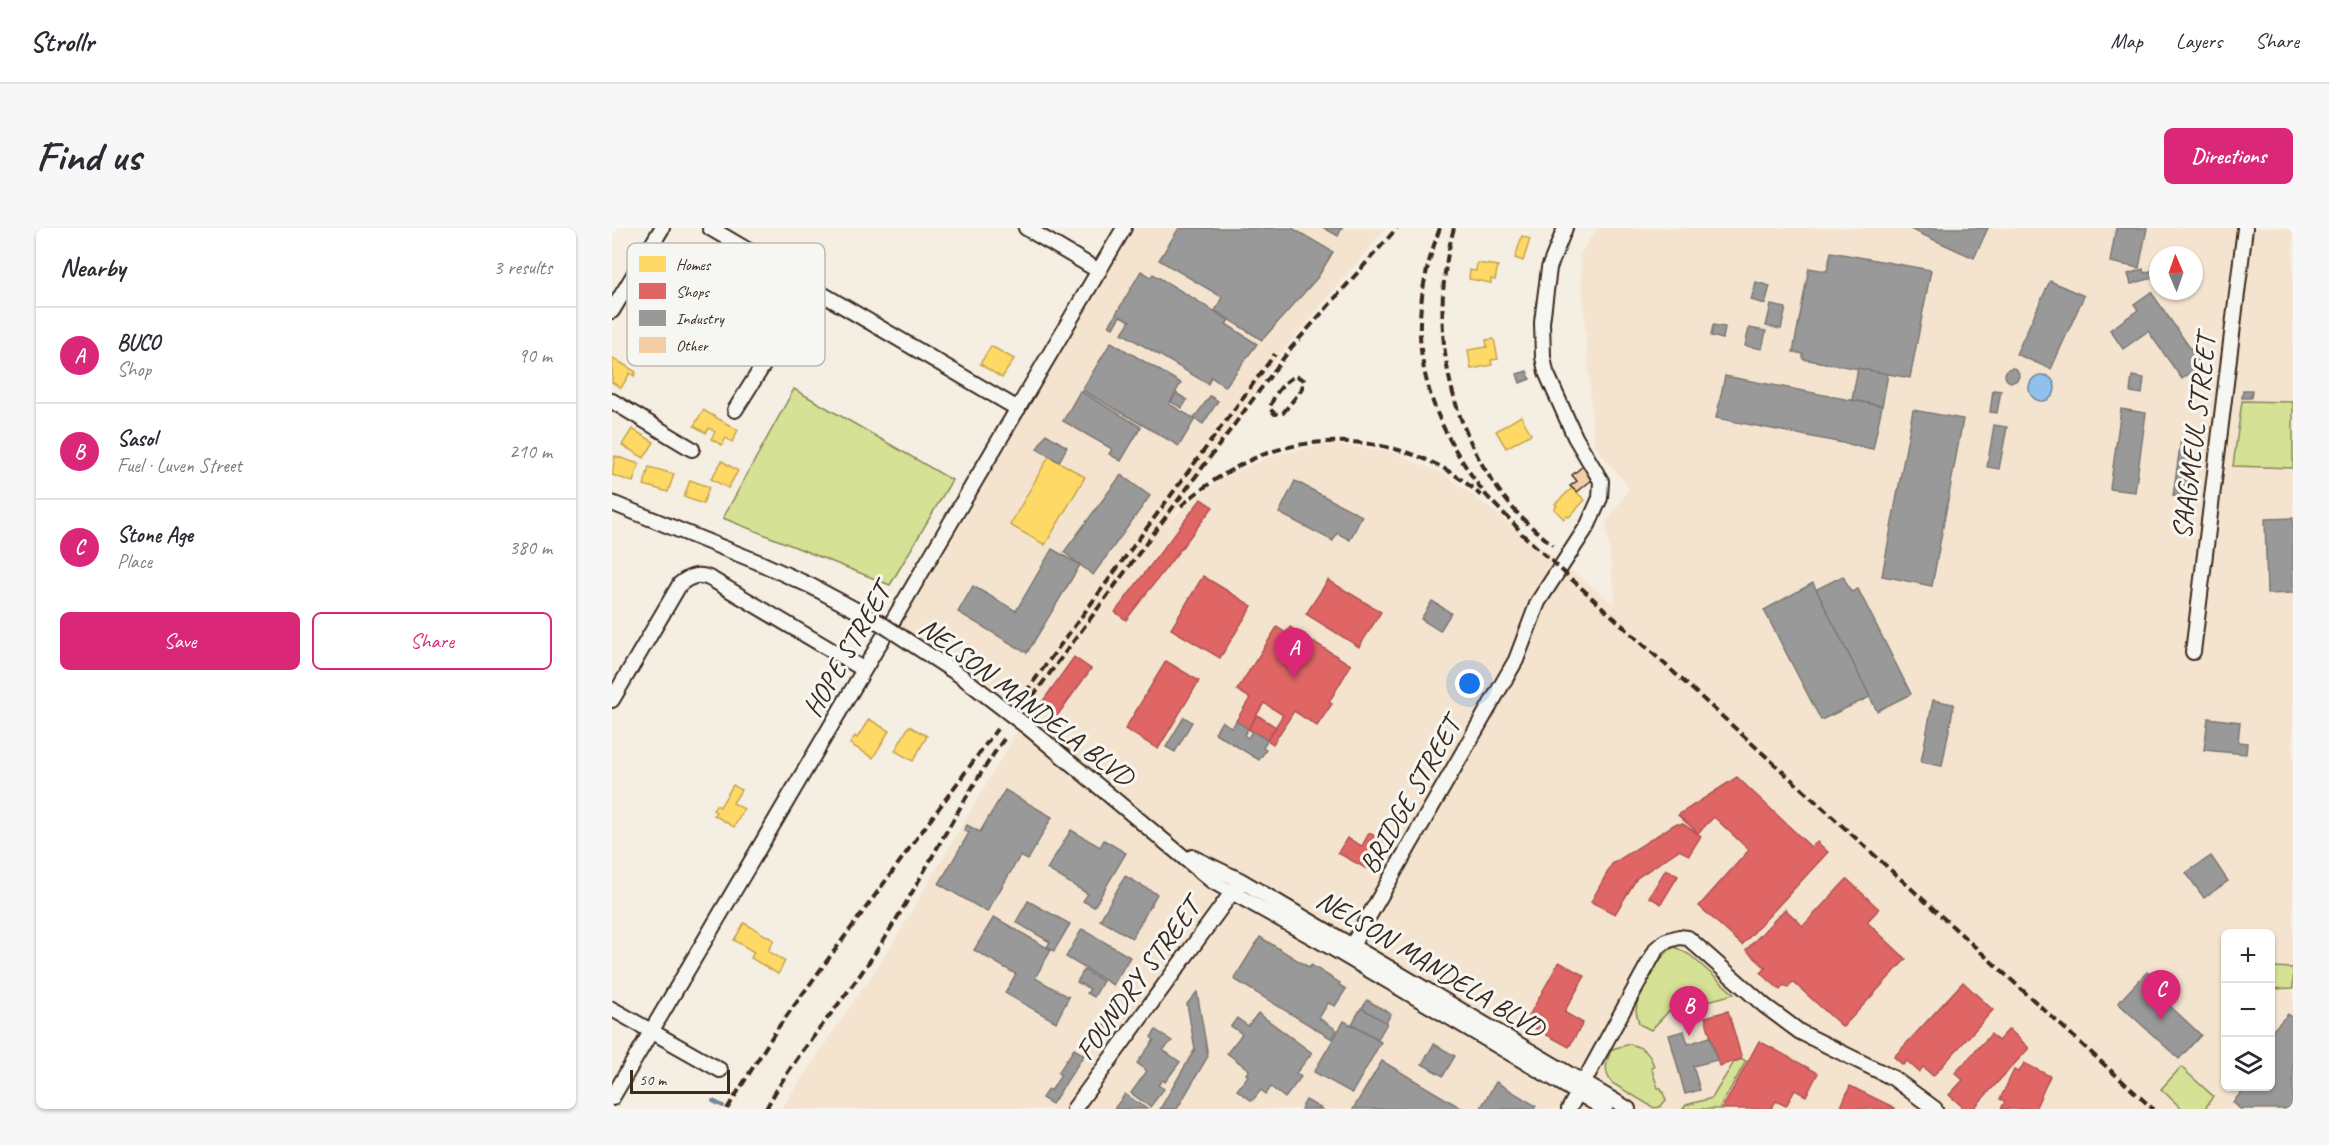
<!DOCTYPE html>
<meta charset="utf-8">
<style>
:root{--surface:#fff;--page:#f7f7f7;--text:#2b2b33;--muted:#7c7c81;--line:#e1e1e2;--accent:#db2777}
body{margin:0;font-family:Caveat,sans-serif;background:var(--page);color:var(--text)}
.controls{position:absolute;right:18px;bottom:18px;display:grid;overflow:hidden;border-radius:9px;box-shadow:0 2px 4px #0004}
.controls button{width:54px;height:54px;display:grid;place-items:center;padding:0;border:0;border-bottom:2px solid var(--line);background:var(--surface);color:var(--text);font:30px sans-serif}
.compass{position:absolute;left:1537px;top:18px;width:54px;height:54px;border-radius:50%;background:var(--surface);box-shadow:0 2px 4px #0004;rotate:358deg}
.scale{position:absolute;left:18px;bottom:15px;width:100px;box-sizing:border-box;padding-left:6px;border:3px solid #3b2a1e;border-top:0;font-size:16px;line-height:21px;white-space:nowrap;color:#3b2a1e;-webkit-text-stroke:4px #f6f6f2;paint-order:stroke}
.you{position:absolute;left:858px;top:456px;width:21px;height:21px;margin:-15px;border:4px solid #fff;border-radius:50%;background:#1a73e8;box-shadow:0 0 0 9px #1a73e833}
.badge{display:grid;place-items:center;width:39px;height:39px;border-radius:50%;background:var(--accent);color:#fff;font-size:20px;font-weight:700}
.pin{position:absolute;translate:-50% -50px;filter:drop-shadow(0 2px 3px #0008)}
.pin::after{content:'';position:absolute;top:32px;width:21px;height:18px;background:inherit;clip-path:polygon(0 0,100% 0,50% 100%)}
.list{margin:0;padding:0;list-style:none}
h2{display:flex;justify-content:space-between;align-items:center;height:78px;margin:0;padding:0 24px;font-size:26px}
h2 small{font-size:20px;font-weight:400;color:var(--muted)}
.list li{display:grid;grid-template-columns:39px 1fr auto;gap:18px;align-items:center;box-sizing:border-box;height:96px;padding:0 24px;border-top:2px solid var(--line)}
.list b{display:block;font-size:22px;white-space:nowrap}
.list p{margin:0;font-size:20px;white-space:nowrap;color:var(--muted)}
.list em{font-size:20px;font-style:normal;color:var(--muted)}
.actions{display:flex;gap:12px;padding:18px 24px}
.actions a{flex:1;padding:14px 0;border:2px solid var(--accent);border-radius:9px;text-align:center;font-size:21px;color:var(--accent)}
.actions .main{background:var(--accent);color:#fff}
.icon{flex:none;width:33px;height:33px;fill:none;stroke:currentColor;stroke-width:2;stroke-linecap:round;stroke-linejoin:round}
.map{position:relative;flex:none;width:1681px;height:881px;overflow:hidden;border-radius:9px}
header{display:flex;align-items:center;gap:36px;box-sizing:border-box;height:84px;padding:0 30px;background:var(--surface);border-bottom:2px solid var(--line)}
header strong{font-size:28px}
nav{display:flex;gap:33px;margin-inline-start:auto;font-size:21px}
.intro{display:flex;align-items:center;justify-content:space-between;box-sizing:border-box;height:144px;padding:0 36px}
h1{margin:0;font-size:42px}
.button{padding:15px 27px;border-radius:9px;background:var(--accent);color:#fff;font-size:21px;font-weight:700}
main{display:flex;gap:36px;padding:0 36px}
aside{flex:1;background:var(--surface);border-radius:9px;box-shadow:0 2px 4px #0004}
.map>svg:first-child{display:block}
.built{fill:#f4e4cf;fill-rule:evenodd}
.green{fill:#d5e194;stroke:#888659;stroke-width:1.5}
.water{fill:#90c1ec;stroke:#6e859a;stroke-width:1.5}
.homes{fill:#ffd966;stroke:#c4a450;stroke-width:1.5}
.shops{fill:#e06666;stroke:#ae5450;stroke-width:1.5}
.industry{fill:#999;stroke:#7d7874;stroke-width:1.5}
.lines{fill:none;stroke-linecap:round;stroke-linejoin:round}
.stream{stroke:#6e859a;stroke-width:4}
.building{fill:#f3cda3;stroke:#3b2a1e;stroke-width:1.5}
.minor-casing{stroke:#3b2a1e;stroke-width:18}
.minor{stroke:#f6f6f2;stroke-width:14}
.rail{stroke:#3b2a1e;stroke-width:4;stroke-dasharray:9 4.5;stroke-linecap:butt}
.minor-bridge-casing{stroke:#3b2a1e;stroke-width:18;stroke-linecap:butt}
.minor-bridge{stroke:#f6f6f2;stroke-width:14}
.labels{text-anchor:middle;stroke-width:6;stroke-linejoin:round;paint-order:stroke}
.street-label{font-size:28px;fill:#3b2a1e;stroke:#f6f6f2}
.key{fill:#f6f6f2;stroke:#beb9b2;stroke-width:1.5}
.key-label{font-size:16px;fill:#3b2a1e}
</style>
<header>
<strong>Strollr</strong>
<nav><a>Map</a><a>Layers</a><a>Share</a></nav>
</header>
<div class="intro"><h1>Find us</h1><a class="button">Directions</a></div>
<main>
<aside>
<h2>Nearby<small>3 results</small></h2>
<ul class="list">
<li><span class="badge">A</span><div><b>BUCO</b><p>Shop</p></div><em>90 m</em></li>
<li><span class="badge">B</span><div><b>Sasol</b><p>Fuel · Luven Street</p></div><em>210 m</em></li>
<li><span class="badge">C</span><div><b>Stone Age</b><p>Place</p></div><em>380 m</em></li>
</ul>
<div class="actions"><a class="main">Save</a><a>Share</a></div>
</aside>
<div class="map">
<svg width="1681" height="881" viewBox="0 0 1681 881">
<rect width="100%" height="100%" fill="#f5eee2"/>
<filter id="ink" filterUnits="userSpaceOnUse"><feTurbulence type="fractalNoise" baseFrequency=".0167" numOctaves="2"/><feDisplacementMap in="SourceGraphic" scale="12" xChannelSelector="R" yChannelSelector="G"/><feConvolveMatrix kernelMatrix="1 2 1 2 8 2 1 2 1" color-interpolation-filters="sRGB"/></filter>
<g filter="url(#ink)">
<!-- built -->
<path class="built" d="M522,0H774L660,136L555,297L571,280L614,247L664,227L714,216L777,223L833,246L1004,377L994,295L1017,260L982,216L968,26L985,0H1681V881H169L280,717L414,488L287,397L301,377ZM1546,27H1582V63H1546ZM1614,706H1658V858H1614Z"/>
<!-- green -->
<g class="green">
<path d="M182,161L340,252L278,357L111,290Z"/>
<path d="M1630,173L1681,174V240L1621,238Z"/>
<path d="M1063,719L1078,727L1122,766L1056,784L1039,802L1027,796L1024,783L1025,775C1033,760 1047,724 1063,719Z"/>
<path d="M1660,739L1681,740V760L1659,761Z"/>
<path d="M1018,816C1032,820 1037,824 1042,838L1039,839L1046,860H1049L1054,872L1048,879L1042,880L1000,855C991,844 994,833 1000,821Z"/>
<path d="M1130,831L1134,833L1107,881H1071L1074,877L1100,870L1122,834Z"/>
<path d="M1569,839L1601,868L1593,881H1570L1549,861Z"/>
</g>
<!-- water -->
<circle class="water" cx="1430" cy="160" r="13"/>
<!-- homes -->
<g class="homes">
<path d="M910,8L918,11L911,33L903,30Z"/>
<path d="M865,35L886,38L883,52L879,51V55L857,51L858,42L864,43Z"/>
<path d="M882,111L886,131L879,132L880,137L859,141L856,122L875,119L874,112Z"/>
<path d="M379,118L402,131L390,150L368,136Z"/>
<path d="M1,130L24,144L22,148L18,145L9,160L0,154Z"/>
<path d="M91,182L126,202L120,214L114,210L110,217L99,211L103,204L97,200L94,205L82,198Z"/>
<path d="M909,188L919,206L894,220L884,203Z"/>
<path d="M20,201L42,214L32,230L10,217Z"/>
<path d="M3,228L27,236L21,254L0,247Z"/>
<path d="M437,228L473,249L433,317L398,297Z"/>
<path d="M110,233L126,243L116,260L99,251Z"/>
<path d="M37,239L62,246L56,264L32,257Z"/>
<path d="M78,252L97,259L91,276L72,269Z"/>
<path d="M960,260L973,272L957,289L955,288L952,291L942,281L945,278L943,276Z"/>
<path d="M257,491L277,503L261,530L238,516L243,508L245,510Z"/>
<path d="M297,498L315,508L301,533L283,523Z"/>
<path d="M121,557L129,562L121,575L132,581L122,599L102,587L104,584L101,582L104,577L108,579Z"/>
<path d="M132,695L162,712L156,723L173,733L166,746L139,730L142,724L122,712Z"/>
</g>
<!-- shops -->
<g class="shops">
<path d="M589,271L601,279L514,392L503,384Z"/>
<path d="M591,348L640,378L608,430L559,401Z"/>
<path d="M716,352L769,384L747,419L694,386Z"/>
<path d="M665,399L674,405L678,399L739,437L717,474L720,476L705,498L682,483L661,516L655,512L671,487L652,475L636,501L624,493L638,470L625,462Z"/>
<path d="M462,429L479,441L445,488L428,477Z"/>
<path d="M554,433L587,453L546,521L513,501Z"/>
<path d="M645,487L664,499L655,512L636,501Z"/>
<path d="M1125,549L1199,619L1205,614L1216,624L1130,717L1087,678L1137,622L1102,589L1086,605L1066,587Z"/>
<path d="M1063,596H1071L1089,608L1077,627L1067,622L1025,650L1003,686L979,674L1000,636Z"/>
<path d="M757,605L772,613L755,641L726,625L735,610L750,618Z"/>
<path d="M1054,641L1066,648L1049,676L1037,669Z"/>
<path d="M1235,651L1267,681L1255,694L1294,731L1231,799L1181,754L1176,760L1172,757L1168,762L1149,745L1154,740L1134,722L1173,681L1191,698Z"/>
<path d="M947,734L973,748L952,784L971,795L957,819L913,795Z"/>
<path d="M1351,754L1381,782L1321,848L1311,839L1307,844L1295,833L1291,837L1282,829Z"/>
<path d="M1116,783L1130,831L1107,838L1093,789Z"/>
<path d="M1397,801L1417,820L1361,881H1353L1337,867L1351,852L1343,845L1379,806L1386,813Z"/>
<path d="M1147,813L1206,845L1194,868L1183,862L1174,878L1164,873L1159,881H1110Z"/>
<path d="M1412,835L1438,848L1423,881H1389L1393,873L1388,871L1402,842L1407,844Z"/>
<path d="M1238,858L1283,880V881H1228Z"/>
</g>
<!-- industry -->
<g class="industry">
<path d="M567,0H680L721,24L706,49L650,112L603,83L610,69L547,32Z"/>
<path d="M712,0H730L726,8Z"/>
<path d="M1296,0H1376L1362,30Z"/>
<path d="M1504,0H1535L1527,40L1498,34Z"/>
<path d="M1219,24L1319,42L1298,150L1191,131V126L1181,124L1197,40L1215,43Z"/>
<path d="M1531,41L1532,45L1542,42L1544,49L1519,56L1516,46Z"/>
<path d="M529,43L539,49L541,46L617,92L614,96L645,116L613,159L599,149L596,156L510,105L518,93L508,88L501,100L497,98Z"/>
<path d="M1438,53L1472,68L1439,141L1404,126Z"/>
<path d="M1144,54L1158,58L1153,76L1139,72Z"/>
<path d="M1539,64L1590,137L1570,151L1536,103L1511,121L1498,102L1526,82L1522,76Z"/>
<path d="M1159,77L1174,80L1169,101L1154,98Z"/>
<path d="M1101,97L1113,99L1111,111L1099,108Z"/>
<path d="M1137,100L1154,103L1150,121L1133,118Z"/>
<path d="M499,114L569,155L557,176L583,191L567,218L470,162Z"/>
<circle cx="1400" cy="147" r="7"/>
<path d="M1246,140L1276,146L1270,178L1240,172Z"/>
<path d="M915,143L918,151L908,155L905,146Z"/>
<path d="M1113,148L1270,178L1261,221L1104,190Z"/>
<path d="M1520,148L1532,150L1530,166L1518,164Z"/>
<path d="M1381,162L1389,163L1385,185L1378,184Z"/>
<path d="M1631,162H1640L1639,170H1630Z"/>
<path d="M468,163L529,199L509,233L497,226L500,221L451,193Z"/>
<path d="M564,165L575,172L570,180L559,174Z"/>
<path d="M598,168L606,173L591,196L582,190Z"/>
<path d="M1509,181L1534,185L1523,264L1498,261Z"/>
<path d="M1301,182L1351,191L1320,358L1270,348Z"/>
<path d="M1382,197L1395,199L1387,241L1375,239Z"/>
<path d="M434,206L455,219L447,234L425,221Z"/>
<path d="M1569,211L1581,213L1574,270L1561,268Z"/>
<path d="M509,247L538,268L481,347L452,324Z"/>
<path d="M683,253L750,288L738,312L725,305L721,313L667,285Z"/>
<path d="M1681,290V365L1655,366L1653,291Z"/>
<path d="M440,321L468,337L415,425L346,384L361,358L404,383Z"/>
<path d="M1231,348L1239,364L1246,361L1299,466L1265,483L1203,362Z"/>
<path d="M1201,355L1258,469L1209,492L1152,382Z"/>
<path d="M820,373L839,385L828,403L809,391Z"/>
<path d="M1321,472L1342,476L1330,538L1309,534Z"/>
<path d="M572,489L580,494L563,524L554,519Z"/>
<path d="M1596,490L1628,494L1626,514L1635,515L1634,526L1592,522Z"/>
<path d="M610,493L620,500L624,493L636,501L632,507L636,510L640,503L655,512L651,520L654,522L647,532L603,505Z"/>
<path d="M393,562L440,589L416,632L408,628L375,684L327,656L357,605L352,602L355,597L368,604Z"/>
<path d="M459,602L488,619L492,612L514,625L482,679L471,673L476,666L435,641Z"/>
<path d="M1599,628L1616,653L1592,670L1574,645Z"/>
<path d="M513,648L545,666L520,710L488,692Z"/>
<path d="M416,673L458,696L442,723L435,719L438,714L404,694Z"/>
<path d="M382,689L439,722L423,750L457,769L444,794L393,765L404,746L362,722Z"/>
<path d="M470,701L518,729L501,757L454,729Z"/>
<path d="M648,709L698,740L699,737L728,755L727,757L734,761L723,778L716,775L707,790L725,802L720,811L622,751Z"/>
<path d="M472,742L491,753L482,769L475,765L478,761L465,754Z"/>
<path d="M1535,744L1565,771L1558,778L1589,807L1567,831L1506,775Z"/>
<path d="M585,764L596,828L565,881H548L583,821L575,776Z"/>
<path d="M755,772L779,786L774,795L750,781Z"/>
<path d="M749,780L775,795L766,811L740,796Z"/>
<path d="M646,785L700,825L684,845L689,849L673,870L659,859L654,866L649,862L640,873L625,862L636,848L634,846L637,842L615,825L630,806L619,798L625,790L636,798Z"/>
<path d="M1676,786L1681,791V881H1628L1621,874L1635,858H1658V805Z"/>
<path d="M494,793L499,797L493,806L488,803Z"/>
<path d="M732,793L769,814L740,865L702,844Z"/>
<path d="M544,802L560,813L551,822L568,834L553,854L551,852L546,857L552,861L538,879L519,865L535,843L525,835L542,812L539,809Z"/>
<path d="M1072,803L1076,816L1098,809L1105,832L1081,838L1088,862L1073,866L1057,807Z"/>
<path d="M822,816L843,828L831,848L810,836Z"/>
<path d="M462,821L472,827L440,876L430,870L436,861L439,863L449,847L446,845Z"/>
<path d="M770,833L849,880V881H741Z"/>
<path d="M884,854L924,878L922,881H868Z"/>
<path d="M513,866L535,881H502Z"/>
<path d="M694,872L710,881H689Z"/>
</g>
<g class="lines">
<!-- stream -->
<path class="stream" d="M101,873L111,878"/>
</g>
<!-- building -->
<path class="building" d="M971,238L981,251L965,264L958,258L965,253L960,247Z"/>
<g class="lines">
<defs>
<g id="minor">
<path d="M98,0L406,181"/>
<path d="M414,0L487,43"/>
<path d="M0,83L50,0"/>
<path d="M0,173L80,221"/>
<path d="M123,182L200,60"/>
<path d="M0,275L146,334L199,358L268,395"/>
<path d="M1581,424L1633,0"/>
<path d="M0,472L68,356C79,347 88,345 101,352L251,441"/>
<path d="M418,501L600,653L720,720L993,881"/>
<path d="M580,629L628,652L1016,881"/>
<path d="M734,728L904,432L926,374L976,297L988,270L989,253L963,209L934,144L931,129L930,94L937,40L953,0"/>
<path d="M0,781L108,842"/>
<path d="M0,870L512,0"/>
<path d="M462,881L624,659"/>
<path d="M957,881L1045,720L1054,713L1067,709L1076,710L1153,778L1188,804L1281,850L1323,881"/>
</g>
</defs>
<!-- minor casing -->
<use href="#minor" class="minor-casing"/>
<!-- minor -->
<use href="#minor" class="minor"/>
<!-- rail -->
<g class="rail">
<path d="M828,0C790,100 807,177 870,262C882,278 899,290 910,306L1541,881"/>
<path d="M842,0C816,93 834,197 895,273C908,290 925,304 941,317"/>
<path d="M684,148L692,152L690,161L671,185L663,186L658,181C660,169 672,152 684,148Z"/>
<path d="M569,278C593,257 620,239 650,227C720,200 814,214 869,268"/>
<path d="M405,476L663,126"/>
<path d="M412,480L679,120L785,0"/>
<path d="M115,881L165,801L385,501"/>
<path d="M154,881C182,827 225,782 259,731C307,660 342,581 392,511"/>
</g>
<defs>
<path id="minor-bridge" d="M268,395L349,448L418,501"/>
</defs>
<!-- minor-bridge casing -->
<use href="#minor-bridge" class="minor-bridge-casing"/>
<!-- minor-bridge -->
<use href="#minor-bridge" class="minor-bridge"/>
</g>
</g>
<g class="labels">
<!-- street labels -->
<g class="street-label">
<text transform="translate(1581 209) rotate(-83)" y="10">SAAGMEUL STREET</text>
<text transform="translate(234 422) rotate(-60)" y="10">HOPE STREET</text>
<text transform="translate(415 473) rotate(37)" y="10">NELSON MANDELA BLVD</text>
<text transform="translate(797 567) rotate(-60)" y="10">BRIDGE STREET</text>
<text transform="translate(819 735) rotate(31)" y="10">NELSON MANDELA BLVD</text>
<text transform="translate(525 751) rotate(-54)" y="10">FOUNDRY STREET</text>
</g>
</g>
<!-- legend -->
<rect x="15" y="15" width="198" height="123" rx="9" class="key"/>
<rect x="27" y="28" width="27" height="16" fill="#ffd966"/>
<rect x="27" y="55" width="27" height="16" fill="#e06666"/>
<rect x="27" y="82" width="27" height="16" fill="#999"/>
<rect x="27" y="109" width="27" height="16" fill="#f3cda3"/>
<g class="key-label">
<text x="64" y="42">Homes</text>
<text x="64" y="69">Shops</text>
<text x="64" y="96">Industry</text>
<text x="64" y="123">Other</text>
</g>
</svg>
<div class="controls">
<button>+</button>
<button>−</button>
<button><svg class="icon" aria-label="layers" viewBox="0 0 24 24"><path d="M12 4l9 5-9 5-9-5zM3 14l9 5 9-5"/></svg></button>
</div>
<svg class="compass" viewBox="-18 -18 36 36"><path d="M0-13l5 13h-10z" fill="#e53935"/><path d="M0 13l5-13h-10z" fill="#7c7c81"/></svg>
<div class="scale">50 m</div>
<div class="you"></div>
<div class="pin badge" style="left:682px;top:450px">A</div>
<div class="pin badge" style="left:1077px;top:808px">B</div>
<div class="pin badge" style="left:1549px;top:792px">C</div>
</div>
</main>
